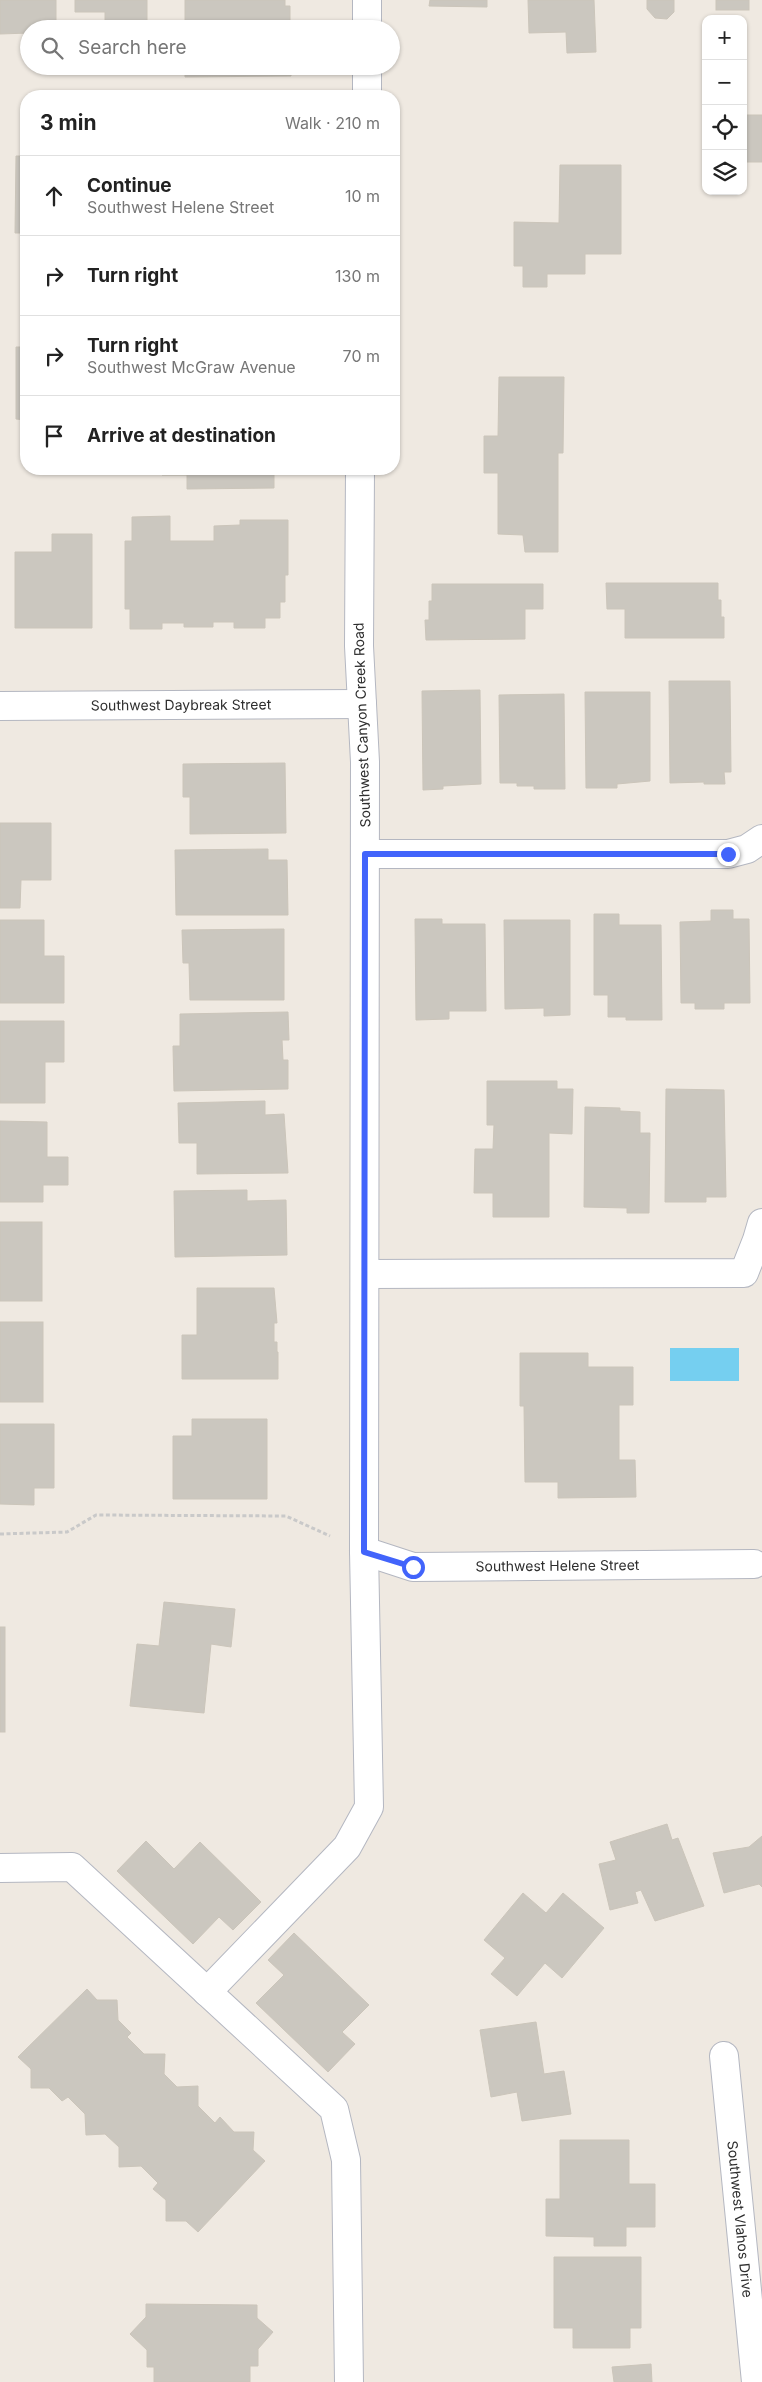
<!DOCTYPE html>
<meta charset="utf-8">
<style>
:root{--surface:#fff;--page:#f2f2f2;--text:#222;--muted:#767676;--line:#e0e0e0}
body{margin:0;font-family:Inter,sans-serif;background:var(--page);color:var(--text)}
.controls{position:absolute;right:15px;top:15px;display:grid;overflow:hidden;border-radius:10px;box-shadow:0 1px 4px #0004}
.controls button{width:45px;height:45px;display:grid;place-items:center;padding:0;border:0;border-bottom:1px solid var(--line);background:var(--surface);color:var(--text);font:25px sans-serif}
.stop{position:absolute;width:15px;height:15px;margin:-11px;border:4px solid #4264fb;border-radius:50%;background:#fff}
.stop.end{background:#4264fb;border-color:#fff;box-shadow:0 1px 5px #0008}
.list{margin:0;padding:0;list-style:none}
h2{display:flex;justify-content:space-between;align-items:center;height:65px;margin:0;padding:0 20px;font-size:21px}
h2 small{font-size:16px;font-weight:400;color:var(--muted)}
.list li{display:grid;grid-template-columns:32px 1fr auto;gap:15px;align-items:center;box-sizing:border-box;height:80px;padding:0 20px;border-top:1px solid var(--line)}
.list b{display:block;font-size:19px;white-space:nowrap}
.list p{margin:0;font-size:16px;white-space:nowrap;color:var(--muted)}
.list em{font-size:16px;font-style:normal;color:var(--muted)}
.icon{flex:none;width:28px;height:28px;fill:none;stroke:currentColor;stroke-width:2;stroke-linecap:round;stroke-linejoin:round}
.map{position:relative;flex:none;width:762px;height:2382px;overflow:hidden}
.search{position:absolute;background:var(--surface);box-shadow:0 1px 4px #0004;left:20px;top:20px;width:380px;height:55px;display:flex;align-items:center;gap:12px;box-sizing:border-box;padding:0 18px;border-radius:28px;color:var(--muted);font-size:19px}
.panel{position:absolute;background:var(--surface);box-shadow:0 1px 4px #0004;left:20px;top:90px;width:380px;height:385px;border-radius:20px}
.map>svg:first-child{display:block}
.water{fill:#75cff0}
.building{fill:#cbc7bf;stroke:#cbc5ba}
.lines{fill:none;stroke-linecap:round;stroke-linejoin:round}
.minor-casing{stroke:#b4b7c1;stroke-width:30}
.path{stroke:#c9c9c9;stroke-width:3;stroke-dasharray:4 2.5;stroke-linecap:butt}
.minor{stroke:#fff;stroke-width:28}
.route{stroke:#4264fb;stroke-width:6}
.labels{text-anchor:middle;stroke-width:4.5;stroke-linejoin:round;paint-order:stroke}
.street-label{font-size:14px;fill:#2e2e2e;stroke:#fff}
</style>
<div class="map">
<svg width="762" height="2382" viewBox="0 0 762 2382">
<rect width="100%" height="100%" fill="#efe9e1"/>
<!-- water -->
<rect class="water" x="670" y="1348" width="69" height="33"/>
<!-- building -->
<g class="building">
<path d="M0,0H56V29H29V33L0,34Z"/>
<path d="M75,0H147V29H105V12H75Z"/>
<path d="M185,0H285V6H290V29H182V23H185Z"/>
<path d="M430,0H487V7L429,6Z"/>
<path d="M528,0H594L596,52L567,53L566,32L529,33Z"/>
<path d="M647,0H674V12L667,19L655,18L647,9Z"/>
<rect x="716" y="0" width="33" height="10"/>
<path d="M185,66H291V76L185,77Z"/>
<rect x="743" y="115" width="19" height="47"/>
<path d="M16,156H26V233H15Z"/>
<path d="M560,165H621V254H585V274H547V287H523V266H514V222L559,223Z"/>
<path d="M16,347H26V420L16,419Z"/>
<path d="M499,377H564L563,453H558V552H525L523,535L498,534V473H484V436H498Z"/>
<path d="M162,469H274V488L187,489V475H162Z"/>
<path d="M170,516V541H214V526L240,525V520H288V575H285V602H280V618H265V628H234V622H213V627H184V623H162V629H130V609H125V541H132V517Z"/>
<path d="M52,534H92V628H15V552H52Z"/>
<path d="M606,583H718V600H721V617H724V638H625V609H607Z"/>
<path d="M432,584H543V609H525V639L426,640L425,620H429V601H432Z"/>
<path d="M669,681H730L731,772H724L725,784H704V782L670,783Z"/>
<path d="M480,690L481,784L443,786V789L423,790L422,691Z"/>
<path d="M585,692H650V781L617,784V788H586Z"/>
<path d="M564,694L565,789H534V786H517V783H500L499,695Z"/>
<path d="M285,763L286,833L190,834V797H183V764Z"/>
<path d="M0,823H51V880H21L20,908H0Z"/>
<path d="M268,849V860H287L288,915H176L175,850Z"/>
<path d="M711,910H733V919H749L750,1003H724V1009H695V1003H681L680,922L711,921Z"/>
<path d="M594,914H619V925H661L662,1020H626V1017H608V995H594Z"/>
<path d="M415,919H442V924H485L486,1011H449V1019L416,1020Z"/>
<path d="M0,920H44V956H64V1003H0Z"/>
<path d="M504,920H570V1015L544,1016V1008L505,1009Z"/>
<path d="M284,929V1000H190L189,963H183L182,930Z"/>
<path d="M288,1012L289,1040H282L283,1060H288V1089L174,1091L173,1046H180V1014Z"/>
<path d="M0,1021H64V1062H45V1103H0Z"/>
<path d="M487,1081H557V1089H573L572,1134L549,1133V1217H493V1193H474L475,1149H493L494,1125H487Z"/>
<path d="M666,1089L724,1090L726,1197H706V1202H665Z"/>
<path d="M265,1101V1115L284,1114L288,1173L197,1174V1143H179L178,1103Z"/>
<path d="M585,1107L620,1108V1111L640,1112V1133H650L649,1213H627V1208L584,1207Z"/>
<path d="M0,1121L47,1122V1157H68V1185H43V1202H0Z"/>
<path d="M247,1190V1201L286,1200L287,1255L175,1257L174,1191Z"/>
<rect x="0" y="1222" width="42" height="79"/>
<path d="M197,1288H274L277,1323H274V1342H277V1352H278V1379H182V1335H197Z"/>
<rect x="0" y="1322" width="43" height="80"/>
<path d="M520,1353H588V1367H633V1405H619V1460H635L636,1497L558,1498V1482H525L524,1406H520Z"/>
<path d="M192,1419H267V1499H173V1436H192Z"/>
<path d="M0,1424H54V1488H34V1505L0,1504Z"/>
<path d="M164,1602L235,1609L231,1647L211,1644L204,1713L130,1706L137,1644L159,1646Z"/>
<rect x="0" y="1627" width="5" height="105"/>
<path d="M667,1824L672,1840L678,1838L704,1906L655,1921L641,1890L635,1892L638,1903L610,1910L599,1864L616,1860L610,1842Z"/>
<path d="M762,1836V1887L759,1884L724,1893L713,1853L749,1847Z"/>
<path d="M146,1841L174,1869L200,1842L261,1902L233,1930L219,1917L193,1944L117,1871Z"/>
<path d="M523,1893L546,1913L563,1893L604,1928L562,1978L545,1963L517,1996L491,1974L505,1958L484,1940Z"/>
<path d="M294,1933L369,2005L342,2032L355,2044L328,2072L256,2003L284,1975L268,1960Z"/>
<path d="M87,1989L97,2000H117L118,2020L131,2033L127,2037L144,2054H165L164,2074L177,2087L198,2086V2106L215,2123L220,2117L234,2132H254L253,2150L265,2161L198,2232L186,2221H166V2200L153,2189L158,2183L141,2166L119,2167V2147L105,2134L86,2135L85,2114L68,2097L62,2101L49,2088H31V2069L18,2057Z"/>
<path d="M536,2022L544,2074L564,2071L571,2114L522,2121L517,2092L491,2097L480,2030Z"/>
<path d="M560,2140H629V2184H655V2227H626V2246H594V2237L546,2236V2199H560Z"/>
<path d="M554,2257H641V2328H630V2348H573V2328H554Z"/>
<path d="M146,2304L257,2305V2318L273,2332L258,2349V2366H250V2382H154V2367H147V2350L130,2334L146,2317Z"/>
<path d="M651,2364L652,2382H614L612,2367Z"/>
</g>
<g class="lines">
<defs>
<g id="minor">
<path d="M367,29V0"/>
<path d="M367,96V66"/>
<path id="s1" d="M0,706L362,704"/>
<path d="M365,854H728L747,849L762,839"/>
<path d="M366,1274L744,1273L757,1240L762,1223"/>
<path id="s2" d="M364,1551L413,1567L754,1564"/>
<path d="M0,1868L72,1867L334,2109L346,2160L349,2382"/>
<path d="M207,1992L347,1847L369,1807L364,1551L365,762L359,646L360,469"/>
<path id="s3" d="M724,2056L756,2382"/>
</g>
</defs>
<!-- minor casing -->
<use href="#minor" class="minor-casing"/>
<!-- path -->
<path class="path" d="M0,1534L67,1532L96,1515L286,1516L330,1536"/>
<!-- minor -->
<use href="#minor" class="minor"/>
</g>
<g class="lines">
<!-- route -->
<path class="route" d="M413,1567L364,1552L365,854H728"/>
</g>
<g class="labels">
<!-- street labels -->
<g class="street-label">
<text dy="5" stroke="none"><textPath href="#s1" startOffset="181">Southwest Daybreak Street</textPath></text>
<text transform="translate(362 725) rotate(-92)" y="5">Southwest Canyon Creek Road</text>
<text dy="5" stroke="none"><textPath href="#s2" startOffset="196">Southwest Helene Street</textPath></text>
<text dy="5" stroke="none"><textPath href="#s3" startOffset="164">Southwest Vlahos Drive</textPath></text>
</g>
</g>
</svg>
<div class="controls">
<button>+</button>
<button>−</button>
<button><svg class="icon" aria-label="locate" viewBox="0 0 24 24"><circle cx="12" cy="12" r="6"/><path d="M12 2v4M12 18v4M2 12h4M18 12h4"/></svg></button>
<button><svg class="icon" aria-label="layers" viewBox="0 0 24 24"><path d="M12 4l9 5-9 5-9-5zM3 14l9 5 9-5"/></svg></button>
</div>
<div class="stop" style="left:413px;top:1567px"></div>
<div class="stop end" style="left:728px;top:854px"></div>
<div class="search"><svg class="icon" aria-label="search" viewBox="0 0 24 24"><circle cx="10" cy="10" r="6"/><path d="M15 15l6 6"/></svg>Search here</div>
<section class="panel">
<h2>3 min<small>Walk · 210 m</small></h2>
<ul class="list">
<li><svg class="icon" aria-label="ahead" viewBox="0 0 24 24"><path d="M12 20V5M6 11l6-6 6 6"/></svg><div><b>Continue</b><p>Southwest Helene Street</p></div><em>10 m</em></li>
<li><svg class="icon" aria-label="right" viewBox="0 0 24 24"><path d="M7 20v-9h11M14 6l5 5-5 5"/></svg><div><b>Turn right</b></div><em>130 m</em></li>
<li><svg class="icon" aria-label="right" viewBox="0 0 24 24"><path d="M7 20v-9h11M14 6l5 5-5 5"/></svg><div><b>Turn right</b><p>Southwest McGraw Avenue</p></div><em>70 m</em></li>
<li><svg class="icon" aria-label="arrive" viewBox="0 0 24 24"><path d="M6 21V4h12l-3 4 3 4H6"/></svg><div><b>Arrive at destination</b></div></li>
</ul>
</section>
</div>
